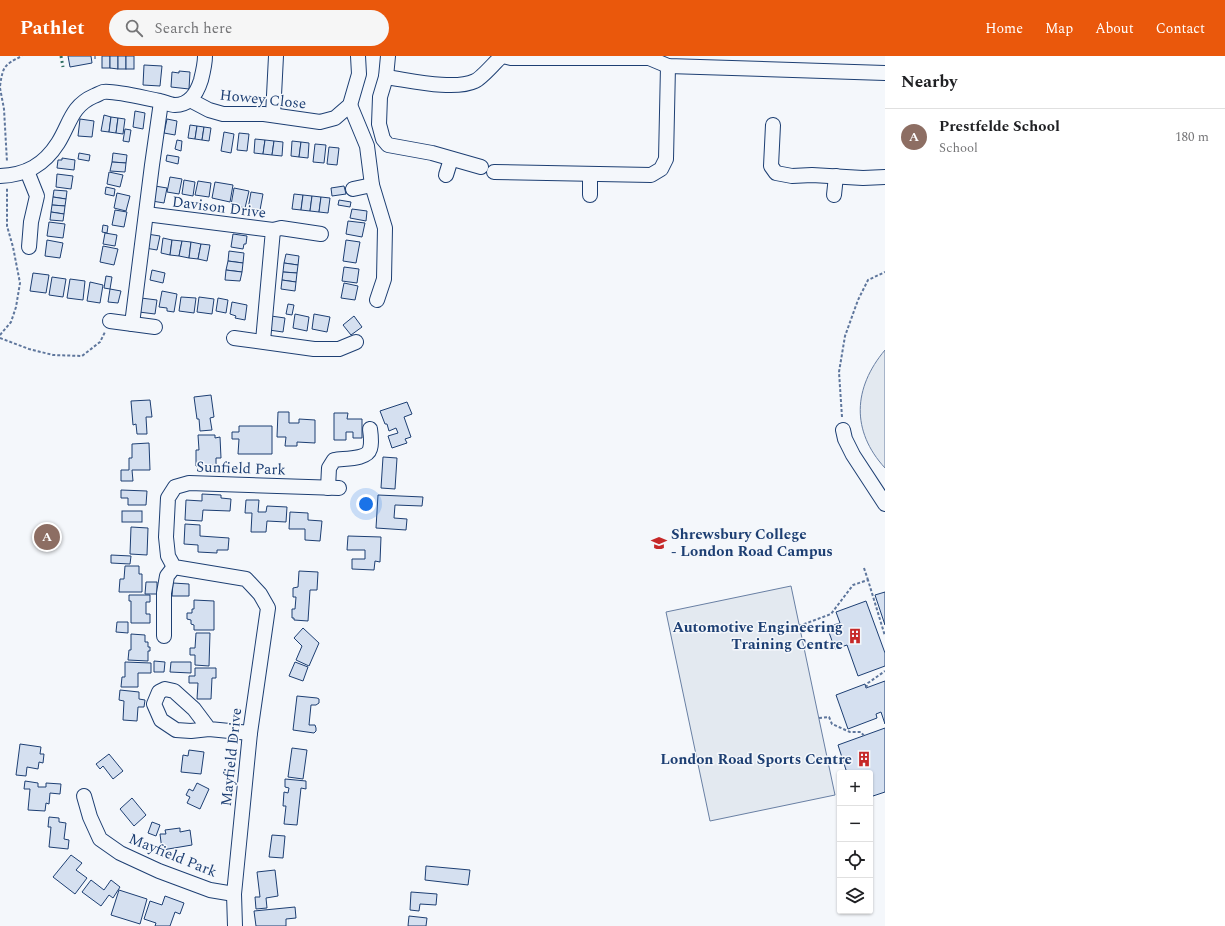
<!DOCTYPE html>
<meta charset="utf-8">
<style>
:root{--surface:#fff;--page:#f6f6f6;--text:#202124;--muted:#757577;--line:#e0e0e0;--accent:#ea580c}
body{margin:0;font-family:Spectral,serif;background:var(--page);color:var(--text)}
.controls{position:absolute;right:12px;bottom:12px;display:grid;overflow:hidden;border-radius:4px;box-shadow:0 1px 3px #0004}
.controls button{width:36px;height:36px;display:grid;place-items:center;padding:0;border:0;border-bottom:1px solid var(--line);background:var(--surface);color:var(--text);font:20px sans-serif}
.you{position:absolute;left:366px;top:448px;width:14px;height:14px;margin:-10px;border:3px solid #fff;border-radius:50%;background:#1a73e8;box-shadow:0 0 0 6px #1a73e833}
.badge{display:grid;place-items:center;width:26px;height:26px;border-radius:50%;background:var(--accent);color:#fff;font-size:13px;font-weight:700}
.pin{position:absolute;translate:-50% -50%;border:2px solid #fff;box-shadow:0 1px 4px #0006}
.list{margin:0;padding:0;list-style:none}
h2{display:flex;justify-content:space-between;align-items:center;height:52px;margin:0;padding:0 16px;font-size:17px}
h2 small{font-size:13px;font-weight:400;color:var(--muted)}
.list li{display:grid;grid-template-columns:26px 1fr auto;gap:12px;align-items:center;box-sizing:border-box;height:56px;padding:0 16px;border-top:1px solid var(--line)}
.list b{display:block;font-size:15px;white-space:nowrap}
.list p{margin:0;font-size:13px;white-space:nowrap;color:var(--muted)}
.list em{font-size:13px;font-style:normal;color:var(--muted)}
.icon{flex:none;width:22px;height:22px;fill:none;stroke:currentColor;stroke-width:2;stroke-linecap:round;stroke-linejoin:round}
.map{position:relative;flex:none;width:885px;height:870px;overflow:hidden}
header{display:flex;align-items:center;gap:24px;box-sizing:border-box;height:56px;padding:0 20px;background:var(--accent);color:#fff}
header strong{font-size:19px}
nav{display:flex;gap:22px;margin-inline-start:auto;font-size:14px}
.search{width:280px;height:36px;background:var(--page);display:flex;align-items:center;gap:10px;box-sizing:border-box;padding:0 14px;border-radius:22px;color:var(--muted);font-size:15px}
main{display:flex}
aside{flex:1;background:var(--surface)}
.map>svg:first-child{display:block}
.green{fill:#e3e9f0;stroke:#687fa3}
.building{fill:#d5e0f0;stroke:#1d3f73}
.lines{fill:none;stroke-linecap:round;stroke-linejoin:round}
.minor-casing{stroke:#1d3f73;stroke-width:16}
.path{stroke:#5e769c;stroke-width:2;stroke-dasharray:3 2;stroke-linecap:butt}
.minor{stroke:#f4f7fb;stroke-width:14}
.hedge{stroke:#2c6c60;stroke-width:3;stroke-dasharray:2 3;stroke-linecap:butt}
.fence{stroke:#1d3f73;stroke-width:1;stroke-dasharray:5 2;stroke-linecap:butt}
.labels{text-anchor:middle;stroke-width:3;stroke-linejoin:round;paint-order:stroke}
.street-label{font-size:15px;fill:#1d3f73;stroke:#f4f7fb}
.poi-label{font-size:15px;font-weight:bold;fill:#1d3f73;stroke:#f4f7fb;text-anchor:end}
</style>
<header>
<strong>Pathlet</strong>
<div class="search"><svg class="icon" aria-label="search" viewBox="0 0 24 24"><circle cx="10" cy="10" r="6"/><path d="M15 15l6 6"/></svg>Search here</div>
<nav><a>Home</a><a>Map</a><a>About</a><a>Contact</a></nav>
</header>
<main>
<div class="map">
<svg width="885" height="870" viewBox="0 0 885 870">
<rect width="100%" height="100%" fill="#f4f7fb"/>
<!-- green -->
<g class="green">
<path d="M885,294V412C851,375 853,332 885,294Z"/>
<path d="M791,530L835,739L710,765L666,556Z"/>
</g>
<!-- building -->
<g class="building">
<path d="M68,0H91L92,7L70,11Z"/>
<rect x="102" y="0" width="8" height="12"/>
<path d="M110,0H118V13L110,12Z"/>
<rect x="118" y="0" width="8" height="13"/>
<rect x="126" y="0" width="8" height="13"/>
<path d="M144,9L162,10L160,30L143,29Z"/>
<path d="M179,15L190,16L189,33L171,31L172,16L179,17Z"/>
<path d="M135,55L145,57L143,73L133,71Z"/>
<path d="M104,59L111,61L109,76L101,75Z"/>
<path d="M111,61L118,62L116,77L109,76Z"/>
<path d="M118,62L125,63L123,78L116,77Z"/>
<path d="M80,63L94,65L92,81L78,80Z"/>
<path d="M167,63L177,65L175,79L164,77Z"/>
<path d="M190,69L197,70L195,83L188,82Z"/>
<path d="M197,70L204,71L202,84L195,83Z"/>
<path d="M204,71L211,72L209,85L202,84Z"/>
<path d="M125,73L131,74L129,86L123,85Z"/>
<path d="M224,76L234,78L231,97L221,95Z"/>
<path d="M239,77L249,78L247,95L237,94Z"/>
<path d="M255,83L265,84L263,98L254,97Z"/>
<path d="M177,84L182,85L181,95L175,93Z"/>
<path d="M265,84L274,85L272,99L263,98Z"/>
<path d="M274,85L283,86L282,100L272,99Z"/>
<path d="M292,85L301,86L299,101L291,100Z"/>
<path d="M301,86L309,87L308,102L299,101Z"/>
<path d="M315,88L326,89L324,107L313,106Z"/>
<path d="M329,91L339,92L337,109L327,108Z"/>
<path d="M79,97L90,99L89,105L78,103Z"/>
<path d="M113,97L127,99L126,107L112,106Z"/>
<path d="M167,99L179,101L178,108L166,105Z"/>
<path d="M62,102L75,104L74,114L57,112L58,104H62Z"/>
<path d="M112,106L126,107L125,116L110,115Z"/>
<path d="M109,116L123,119L120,131L107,128Z"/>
<path d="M57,118L73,120L71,133L56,131Z"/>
<path d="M170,121L182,123L179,138L167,136Z"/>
<path d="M184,124L195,126L193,140L182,138Z"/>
<path d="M198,125L211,127L209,141L195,139Z"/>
<path d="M215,126L233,129L230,146L212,142Z"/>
<path d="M155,130L167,132L164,147L152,145Z"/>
<path d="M344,130L346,138L332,140L331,132Z"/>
<path d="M106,131L115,133L114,140L105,138Z"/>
<path d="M234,132L249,135L245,152L231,149Z"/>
<path d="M54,134L67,135L66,143L53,141Z"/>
<path d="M251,136L263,138L260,154L248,153Z"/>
<path d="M117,137L130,140L126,155L114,152Z"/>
<path d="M294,138L303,139L301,154L292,153Z"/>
<path d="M303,139L312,140L310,155L301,154Z"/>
<path d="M312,140L321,141L319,156L310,155Z"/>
<path d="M53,141L66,143L65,150L52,149Z"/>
<path d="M321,141L330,142L328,157L319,156Z"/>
<path d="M339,144L351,146L350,151L338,149Z"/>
<path d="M52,149L65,150L64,158L51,156Z"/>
<path d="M352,153L367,155L366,165L350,162Z"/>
<path d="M115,154L127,156L124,171L112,169Z"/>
<path d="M51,156L64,158L63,165L50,164Z"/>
<path d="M348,165L365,167L362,181L346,178Z"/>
<path d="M49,166L65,168L63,182L47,180Z"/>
<path d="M103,169L108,170L107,177L102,176Z"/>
<path d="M105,177L117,179L115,190L103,188Z"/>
<path d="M147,178L160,180L157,194L145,192Z"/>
<path d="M233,178L247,180L246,188H244L243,193L231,191Z"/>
<path d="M163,182L172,184L170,199L161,197Z"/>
<path d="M47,184L63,187L60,202L45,200Z"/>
<path d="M172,184L182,185L179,200L170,199Z"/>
<path d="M346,184L360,186L356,207L343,205Z"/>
<path d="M182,185L191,186L189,202L179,200Z"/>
<path d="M191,186L201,188L198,203L189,202Z"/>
<path d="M201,188L210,189L207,205L198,203Z"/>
<path d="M103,190L118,193L114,209L100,206Z"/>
<path d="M229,195L244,197L243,207L228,205Z"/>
<path d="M286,198L299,200L298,209L284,207Z"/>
<path d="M228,205L243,207L242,216L226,214Z"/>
<path d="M284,207L298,209L297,217L283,216Z"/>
<path d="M344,211L359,213L357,227L342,225Z"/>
<path d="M152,214L165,217L163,227L150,224Z"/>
<path d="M226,214L242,216L240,225L225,224Z"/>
<path d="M283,216L297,217L296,226L282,224Z"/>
<path d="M33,217L49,219L46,237L30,235Z"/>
<path d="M106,220L112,221L110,233L104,232Z"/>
<path d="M52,221L66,223L63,241L49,239Z"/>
<path d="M70,223L85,225L83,244L67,242Z"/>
<path d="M282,224L296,226L295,235L281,233Z"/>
<path d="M90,226L103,229L100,247L87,245Z"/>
<path d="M344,227L358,230L355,244L341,242Z"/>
<path d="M110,233L121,235L118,247L108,246Z"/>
<path d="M162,235L177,238L174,256L167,255V252L159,251Z"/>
<path d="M181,241L196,242L194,257L179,255Z"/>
<path d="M199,241L214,243L212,258L197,256Z"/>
<path d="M141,242L157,244L155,258L139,256Z"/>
<path d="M218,242L228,244L226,257L216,255Z"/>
<path d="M232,246L247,249L245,264L235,262L236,260L230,258Z"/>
<path d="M288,248L294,249L292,259L286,258Z"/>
<path d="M295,258L309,261L307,275L293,272Z"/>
<path d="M314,258L330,261L327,276L312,273Z"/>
<path d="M271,260L285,262L283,276L269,274Z"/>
<path d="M354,260L362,271L351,279L343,269Z"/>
<path d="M211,339L214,361L210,362L212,374L200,375L199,363H197L194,341Z"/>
<path d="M150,344L152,361H146L147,378H137L136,368L133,369L131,345Z"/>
<path d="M407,346L412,358L404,361L411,381L405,383L407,387L392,392L388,380L398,377L396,372L389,375L387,368H385L380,355Z"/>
<path d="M278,356H289V367H299V363L315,364V387L297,386V390H285L286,381H277Z"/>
<path d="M334,357H348L347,363H362V382H353V376H346V384H334Z"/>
<path d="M239,370H272V398H238L239,383H232V376H239Z"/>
<path d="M198,379H215V382L220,381L221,402H216V409L196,410V394H199Z"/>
<path d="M149,387L150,414H132L133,425H121V414H129V402H132V388Z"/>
<path d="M383,401L397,402L395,433L381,432Z"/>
<path d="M121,434L147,435L146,449H128V442H121Z"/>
<path d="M202,438L221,439V442L231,443L230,455L203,454L202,465L185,464L186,444L202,445Z"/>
<path d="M378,439L423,441L422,450L395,449L394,462L407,463L406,474L376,472Z"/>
<path d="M246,444H259L258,456H266L267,450L287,451L286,466L267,465L266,476H251L252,457H245Z"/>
<rect x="122" y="455" width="20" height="11"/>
<path d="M290,456L308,457V464L322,465L320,485L305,484V473H289Z"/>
<path d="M185,468L200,469V480L229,482L228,494H217V497L198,496V489L184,488Z"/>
<path d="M131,471L148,472L147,499L130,498Z"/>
<path d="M348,480L381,481L380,506L375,505L374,514L352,513V503H365V494H347Z"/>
<path d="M111,499L131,500L130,508L111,507Z"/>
<path d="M125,510H139V518H142V536H119L120,523H124Z"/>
<path d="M299,515L318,516L317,534H310L308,565L294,564V562H292V553H295L296,541H293V532L298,531Z"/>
<path d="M146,526H157V538H145Z"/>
<path d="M173,527L189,528V540H172Z"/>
<path d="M885,536V569L875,539Z"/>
<path d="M129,539H150V546H146V558H150V567H131V545H129Z"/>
<path d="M194,544L214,545V574H194V569L191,568V564L187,563V557H192V553H194Z"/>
<path d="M866,545L885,597V610L858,620L847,589L835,593L827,571L840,567L836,556Z"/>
<path d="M117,566H128V577L116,576Z"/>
<path d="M303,572L319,587L309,610L296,604L302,590L294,582Z"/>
<path d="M196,577H210L209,610L195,609V599H190V592H195Z"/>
<path d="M131,578L145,579V586H148V591H150V595H148V605L128,604L129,594H131Z"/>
<path d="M154,605L165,606L164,616H154Z"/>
<path d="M125,606L151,607V617H138V631H121L122,621H125Z"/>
<path d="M171,606H191V617L170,616Z"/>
<path d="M295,606L308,611L303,625L289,620Z"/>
<path d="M195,612H216V622H212L211,643H197L198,627H189V620H195Z"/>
<path d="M885,625V668L881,656L876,658L877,662L848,673L836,639L865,628L866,632Z"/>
<path d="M120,634L139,636V643L145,644L144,651H138L137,665L123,664L124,645L119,644Z"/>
<path d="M297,640L317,642L319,643V647L316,649H311L309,669H315L316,672V675L314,677L293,674Z"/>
<path d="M885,672V736L870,741V717H847L838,689Z"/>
<path d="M20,688L41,691L40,698H44L43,707L39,706L38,713L27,711L26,720L16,719Z"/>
<path d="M292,692L307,694L303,723L288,721Z"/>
<path d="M189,694L204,696L201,718L181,716L183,699L188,700Z"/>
<path d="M109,698L123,715L113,723L103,710L100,713L96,708Z"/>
<path d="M285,723L306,725V733L301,732L297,769L284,768L286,750H283L284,736L288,737L289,732L285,731Z"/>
<path d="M25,725L38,727V731H46V727L61,728L60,738L50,737L49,748L46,747L45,755L28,754L30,733H24Z"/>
<path d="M197,727L209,733L200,753L187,747L190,741L186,739L189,733L193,735Z"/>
<path d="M132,742L146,759L134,770L120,753Z"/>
<path d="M49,761L59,762V766L66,767L64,783L69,784L68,793L49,791L51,771H48Z"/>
<path d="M152,766L160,769L156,780L148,777Z"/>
<path d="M180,772V776L190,774L192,789L162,794L160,778H166L165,774Z"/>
<path d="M272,779L285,780L283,802L269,801Z"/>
<path d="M71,799L82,807L76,814L87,822L75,838L53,821Z"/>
<path d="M426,810L470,814L468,829L425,824Z"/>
<path d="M275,814L278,840L266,842L267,852L256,853L255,841H260L257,816Z"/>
<path d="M91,824L104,834L111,824L120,831L113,842L109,839L101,850L82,836Z"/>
<path d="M119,834L147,843L140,868L111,859Z"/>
<path d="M411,836L437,838L436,849L420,848L419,855L410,854Z"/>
<path d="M165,840L184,847L180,858L175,856L170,870H155L156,867L144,863L150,845L162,849Z"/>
<path d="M295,851L296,862L286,863V870H256L254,855Z"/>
<path d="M409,860L427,862L426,870H408Z"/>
</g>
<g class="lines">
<defs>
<g id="minor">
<path d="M388,0L386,21L380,41L379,68L383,83L388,89L432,97L481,111"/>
<path d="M503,0L511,2H649L668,10L885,17"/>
<path d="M386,21C409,24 454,35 475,25C482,22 495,6 502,0"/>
<path d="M190,44L209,54L223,58H264L320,66L335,62L350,49L359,18L358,0"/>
<path d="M350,49L367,90L372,129L385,172L384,223L377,244"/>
<path d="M273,59L276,0"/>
<path d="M773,69L771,110L776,117L792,120L812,119L863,122L885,121"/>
<path d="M27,115L37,140L31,166L29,191"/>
<path d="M494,116L651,119L661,113L666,103L668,10"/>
<path d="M446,119L451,103"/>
<path d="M0,120C26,119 44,109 58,87C70,68 71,50 94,40C97,39 100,37 103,36C114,34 148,43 160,45C165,46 170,49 175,49C190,49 197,37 201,24C203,16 205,8 205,0"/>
<path d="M353,133L372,129"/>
<path d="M590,139V118"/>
<path d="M834,139L836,120"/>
<path d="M146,158L273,174L263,285"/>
<path d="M273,174L281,172L321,178"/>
<path d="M110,265L155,271"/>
<path d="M132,268L152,109L161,46"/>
<path d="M234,282L314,293H339L356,286"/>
<path d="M843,374L845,383L853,399L885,448"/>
<path d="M328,432L329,412L334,404C343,402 367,404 370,393C372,387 371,380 370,373"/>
<path d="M164,580V537L167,520L174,511"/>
<path d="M209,673L194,653L174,635L165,633L159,636L154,648L161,664L176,674L191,675L209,673L250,677"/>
<path d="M84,740L90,761L100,783L120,797L159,815L210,834L234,838"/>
<path d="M235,870L234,838L250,677L268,552L260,538L246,523L174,511L168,500L166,481L168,442L175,431L189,427L339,432"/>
</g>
</defs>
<!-- minor casing -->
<use href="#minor" class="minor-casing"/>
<!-- path -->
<g class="path">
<path d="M0,30C3,10 4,9 22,0"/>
<path d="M0,32L4,53L7,106"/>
<path d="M0,279L11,266L16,251L20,227L13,191L7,170V132"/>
<path d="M0,282L29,293L53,299L82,300L100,286L105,276"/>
<path d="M842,361L839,316L845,280L858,244L868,224L885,216"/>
<path d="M864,512L868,524"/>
<path d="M799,570L831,558L853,529L868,524L885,580"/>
<path d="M866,632L868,627L885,615"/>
<path d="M819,662L829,661L832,668L850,676H861L864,680"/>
</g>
<!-- minor -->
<use href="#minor" class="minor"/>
<!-- hedge -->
<path class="hedge" d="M61,0L63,11"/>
<!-- fence -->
<path class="fence" d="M95,3V0"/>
</g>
<!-- icons -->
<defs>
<symbol id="university-bare" viewBox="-9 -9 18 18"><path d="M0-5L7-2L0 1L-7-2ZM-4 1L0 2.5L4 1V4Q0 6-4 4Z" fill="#c62828" stroke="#f4f7fb" stroke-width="2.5" paint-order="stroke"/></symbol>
<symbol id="building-bare" viewBox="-9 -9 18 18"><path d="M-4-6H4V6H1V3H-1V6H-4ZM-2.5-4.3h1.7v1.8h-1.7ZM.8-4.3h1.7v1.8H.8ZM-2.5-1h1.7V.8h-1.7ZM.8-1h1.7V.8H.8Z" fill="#c62828" stroke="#f4f7fb" stroke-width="2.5" paint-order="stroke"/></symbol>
</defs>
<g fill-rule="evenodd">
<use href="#university-bare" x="648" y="476" width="22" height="22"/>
<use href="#building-bare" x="844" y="569" width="22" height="22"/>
<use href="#building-bare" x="853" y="692" width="22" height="22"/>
</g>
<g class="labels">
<!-- street labels -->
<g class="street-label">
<text transform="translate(263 43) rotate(6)" y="5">Howey Close</text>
<text transform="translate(219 151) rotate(7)" y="5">Davison Drive</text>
<text transform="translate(241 412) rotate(2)" y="5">Sunfield Park</text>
<text transform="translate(231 701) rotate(-84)" y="5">Mayfield Drive</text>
<text transform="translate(173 799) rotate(22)" y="5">Mayfield Park</text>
</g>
<!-- poi labels -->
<g class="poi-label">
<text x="671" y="483" text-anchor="start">Shrewsbury College<tspan x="671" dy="17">- London Road Campus</tspan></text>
<text x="843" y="576">Automotive Engineering<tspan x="843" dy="17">Training Centre</tspan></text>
<text x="852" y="708">London Road Sports Centre</text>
</g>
</g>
</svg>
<div class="controls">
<button>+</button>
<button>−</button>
<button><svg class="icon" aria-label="locate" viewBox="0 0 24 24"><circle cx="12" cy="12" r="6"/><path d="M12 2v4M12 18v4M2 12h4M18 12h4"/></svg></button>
<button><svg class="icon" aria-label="layers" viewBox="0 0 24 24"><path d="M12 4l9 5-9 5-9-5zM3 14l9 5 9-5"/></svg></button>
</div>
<div class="you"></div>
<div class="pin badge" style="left:47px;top:481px;background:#8d6e63">A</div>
</div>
<aside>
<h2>Nearby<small></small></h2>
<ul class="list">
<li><span class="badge" style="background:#8d6e63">A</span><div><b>Prestfelde School</b><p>School</p></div><em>180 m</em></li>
</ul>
</aside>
</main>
